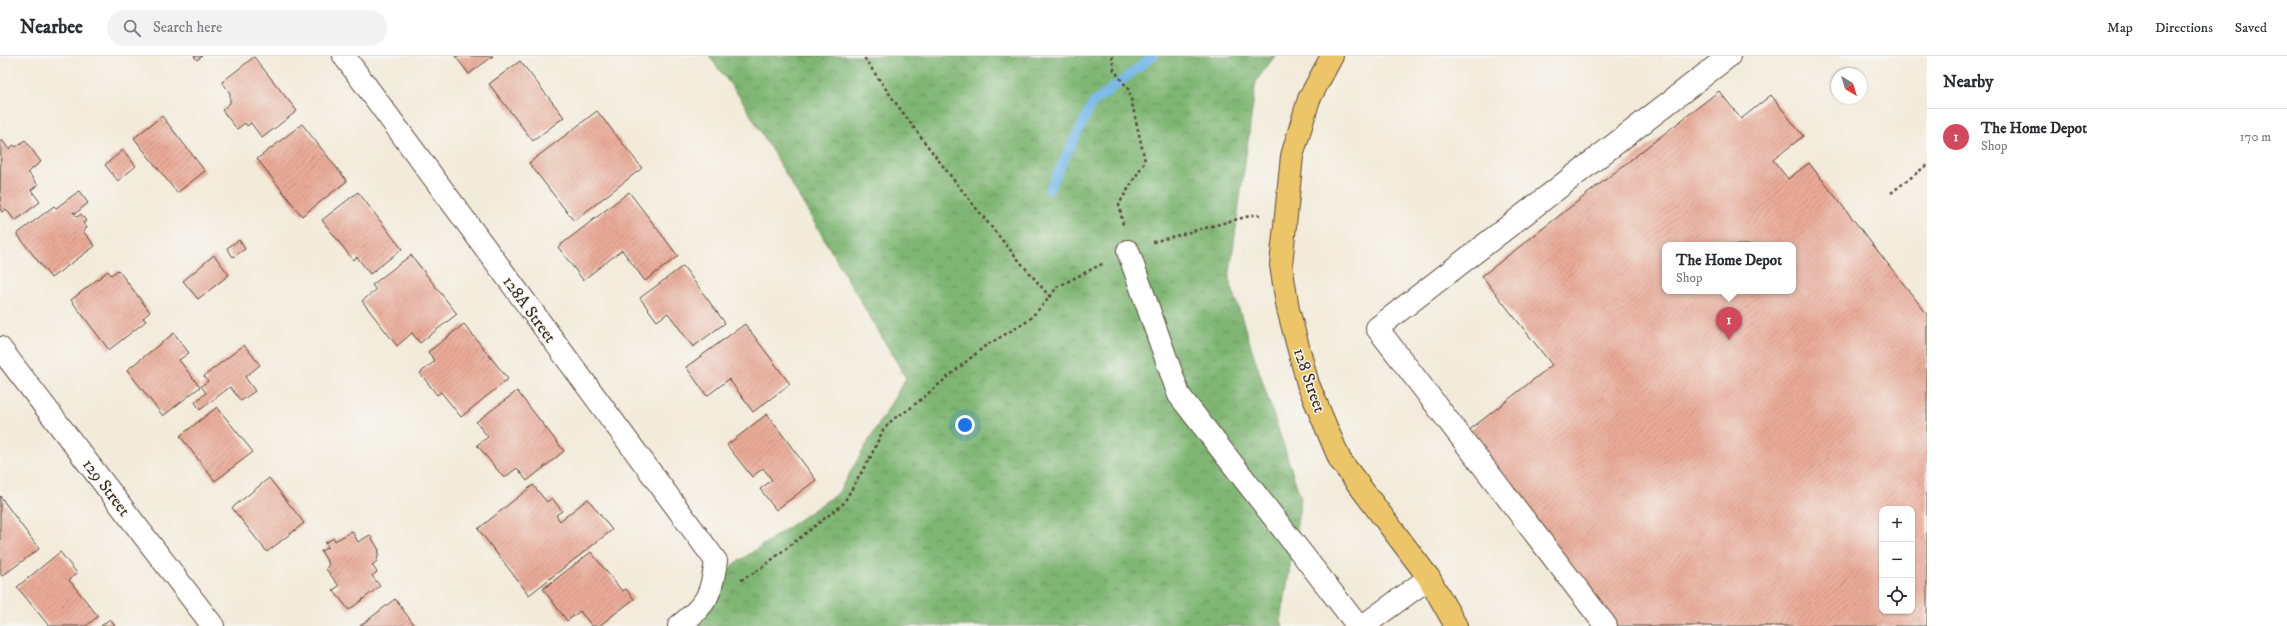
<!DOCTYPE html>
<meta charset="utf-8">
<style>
:root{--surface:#fff;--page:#f2f2f3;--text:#2b2b33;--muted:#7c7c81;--line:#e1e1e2;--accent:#d1495b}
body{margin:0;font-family:"IM FELL DW Pica",serif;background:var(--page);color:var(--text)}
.controls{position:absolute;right:12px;bottom:12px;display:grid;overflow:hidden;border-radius:8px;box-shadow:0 1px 3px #0004}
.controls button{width:36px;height:36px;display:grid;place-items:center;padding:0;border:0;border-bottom:1px solid var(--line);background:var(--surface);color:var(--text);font:20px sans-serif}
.compass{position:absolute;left:1831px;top:12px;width:36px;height:36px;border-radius:50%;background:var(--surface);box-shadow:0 1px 3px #0004;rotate:142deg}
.you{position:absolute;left:965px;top:369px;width:14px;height:14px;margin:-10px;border:3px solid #fff;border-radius:50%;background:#1a73e8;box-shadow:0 0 0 6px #1a73e833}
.badge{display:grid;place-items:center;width:26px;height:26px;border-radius:50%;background:var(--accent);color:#fff;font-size:13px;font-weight:700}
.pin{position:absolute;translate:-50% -33px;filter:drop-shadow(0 1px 2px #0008)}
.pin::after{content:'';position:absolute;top:21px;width:14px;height:12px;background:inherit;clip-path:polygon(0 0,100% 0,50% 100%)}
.popup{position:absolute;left:1662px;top:186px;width:134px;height:52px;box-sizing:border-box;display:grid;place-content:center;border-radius:8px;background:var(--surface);filter:drop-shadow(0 1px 3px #0005);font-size:13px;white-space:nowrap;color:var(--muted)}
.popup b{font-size:15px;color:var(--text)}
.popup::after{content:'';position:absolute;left:50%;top:100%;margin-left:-8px;border:8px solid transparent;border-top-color:var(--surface)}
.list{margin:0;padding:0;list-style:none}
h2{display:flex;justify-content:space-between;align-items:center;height:52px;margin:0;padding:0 16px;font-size:17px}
h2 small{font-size:13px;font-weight:400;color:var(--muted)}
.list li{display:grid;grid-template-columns:26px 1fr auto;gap:12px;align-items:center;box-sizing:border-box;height:56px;padding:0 16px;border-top:1px solid var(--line)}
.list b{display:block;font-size:15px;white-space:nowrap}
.list p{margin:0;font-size:13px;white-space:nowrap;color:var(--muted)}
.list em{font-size:13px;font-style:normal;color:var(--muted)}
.icon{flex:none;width:22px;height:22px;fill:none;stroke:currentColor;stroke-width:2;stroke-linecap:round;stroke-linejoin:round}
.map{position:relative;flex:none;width:1927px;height:570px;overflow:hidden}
header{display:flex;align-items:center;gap:24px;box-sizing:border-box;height:56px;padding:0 20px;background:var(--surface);border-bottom:1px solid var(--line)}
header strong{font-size:19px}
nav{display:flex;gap:22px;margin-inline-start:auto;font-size:14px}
.search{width:280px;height:36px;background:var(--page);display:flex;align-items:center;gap:10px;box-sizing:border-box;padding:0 14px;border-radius:22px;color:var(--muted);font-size:15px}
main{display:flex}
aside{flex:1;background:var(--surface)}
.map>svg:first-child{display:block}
.forest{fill:url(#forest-crowns);stroke:#5d7048}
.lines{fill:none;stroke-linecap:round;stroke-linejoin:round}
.stream{stroke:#74b7e9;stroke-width:9}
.building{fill:url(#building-hatch);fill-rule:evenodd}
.minor-casing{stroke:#57473a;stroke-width:24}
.major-casing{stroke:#57473a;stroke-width:24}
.path{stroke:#57473a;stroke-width:2.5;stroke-dasharray:3 3;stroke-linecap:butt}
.minor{stroke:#fff;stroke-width:22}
.major{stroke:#edc569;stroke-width:22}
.labels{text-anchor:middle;stroke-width:3;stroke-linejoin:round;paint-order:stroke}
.street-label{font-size:17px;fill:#3b2a1e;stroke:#f6f6f2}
</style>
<header>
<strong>Nearbee</strong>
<div class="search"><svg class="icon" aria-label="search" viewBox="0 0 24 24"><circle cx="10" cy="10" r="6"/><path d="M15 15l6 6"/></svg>Search here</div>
<nav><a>Map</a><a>Directions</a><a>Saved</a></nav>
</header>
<main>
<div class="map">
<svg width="1927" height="570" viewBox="0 0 1927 570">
<defs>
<pattern id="forest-crowns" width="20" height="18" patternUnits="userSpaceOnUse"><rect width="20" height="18" fill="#7fb673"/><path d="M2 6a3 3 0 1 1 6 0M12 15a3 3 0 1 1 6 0" fill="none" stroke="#69945e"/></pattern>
<pattern id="building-hatch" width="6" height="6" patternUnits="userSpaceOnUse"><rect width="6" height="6" fill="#eaaa97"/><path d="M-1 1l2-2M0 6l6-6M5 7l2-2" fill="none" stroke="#bf8b7b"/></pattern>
</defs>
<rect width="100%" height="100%" fill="#f6f6f2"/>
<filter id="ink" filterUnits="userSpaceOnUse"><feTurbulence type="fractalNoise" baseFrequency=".025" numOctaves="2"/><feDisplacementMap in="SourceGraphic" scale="8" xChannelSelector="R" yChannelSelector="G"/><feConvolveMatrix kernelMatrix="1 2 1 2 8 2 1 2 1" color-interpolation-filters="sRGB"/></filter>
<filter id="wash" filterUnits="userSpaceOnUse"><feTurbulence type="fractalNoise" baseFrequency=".012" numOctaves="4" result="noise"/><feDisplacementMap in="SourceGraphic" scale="16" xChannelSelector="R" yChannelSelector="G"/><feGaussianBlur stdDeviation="0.9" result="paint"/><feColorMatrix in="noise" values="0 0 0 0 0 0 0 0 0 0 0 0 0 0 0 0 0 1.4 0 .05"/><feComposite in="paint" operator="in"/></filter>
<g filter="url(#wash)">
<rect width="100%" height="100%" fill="#f3ebda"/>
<!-- forest -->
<path class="forest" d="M709,0H1275L1256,25L1229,223L1301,443L1281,566L1284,570H698L732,510L838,437L906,322L742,44Z"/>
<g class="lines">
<!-- stream -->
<path class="stream" d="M1049,134L1092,48L1153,0"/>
</g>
<g id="blocks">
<!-- building -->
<g class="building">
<path d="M194,0H202L197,4Z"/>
<path d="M455,0H493L469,18Z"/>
<path d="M254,1L297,55L262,82L251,67L247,70L245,67L237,73L222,54L230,47V37L222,26Z"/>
<path d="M520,5L564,61L533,85L489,28Z"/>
<path d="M1719,35L1741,63L1771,39L1803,80L1773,104L1788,123L1809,107L1927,258V570H1613L1463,379L1552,309L1482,220ZM1665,189H1793V235H1665ZM1882,453H1912V555H1882Z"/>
<path d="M597,55L642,112L574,165L529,107Z"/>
<path d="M162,60L205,115L177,137L134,82Z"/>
<path d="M302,68L347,125L302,160L257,103Z"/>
<path d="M1,83L9,93L14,89L16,91L25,84L41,106L28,116L38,129L31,134L40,146L15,165L6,153L2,156L0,153Z"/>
<path d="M123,94L136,110L118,125L105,109Z"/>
<path d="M79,135L88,147L76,157L73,156L77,161L81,158L86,165L83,167L87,172L83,175L95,190L51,222L17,178L54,150L56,152Z"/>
<path d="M358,136L402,193L370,218L357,201L353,204L322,164Z"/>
<path d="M629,136L678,200L645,225L622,194L583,224L558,191Z"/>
<path d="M239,184L245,193L233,201L227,192Z"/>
<path d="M214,199L229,219L198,243L183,225Z"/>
<path d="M411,199L457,258L420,287L412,277L397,290L362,245L376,234L372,229Z"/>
<path d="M683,210L725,267L693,291L668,257L657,265L640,242Z"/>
<path d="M118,214L150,256L143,262L146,265L109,294L71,244L108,215L111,219Z"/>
<path d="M464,268L508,323L461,361L441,336L437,339L420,317L435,305L428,296Z"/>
<path d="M745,268L790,328L753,356L729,323L707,340L686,311Z"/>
<path d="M174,277L189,297L179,304L200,331L163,360L127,314Z"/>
<path d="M244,289L260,309L245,321L255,335L241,345L230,331L200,354L195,346L206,337L201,330L208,325L204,320Z"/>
<path d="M517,335L564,395L527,425L517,412L504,422L477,389L488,381L476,366Z"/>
<path d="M217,351L253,396L215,425L180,380Z"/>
<path d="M767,358L816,424L776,454L760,433L772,424L763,412L752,421L727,389Z"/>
<path d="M269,422L304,467L267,496L232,452Z"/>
<path d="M533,429L547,446L552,442L562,455L556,459L560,465L588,443L612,474L529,539L478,473Z"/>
<path d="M0,440L39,493L2,520L0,517Z"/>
<path d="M352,475L358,486L370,479L379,494L377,505L372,509L377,516L372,520L380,530L349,554L333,534L339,530L326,513L329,508L321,495L328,491L325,487L334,482L335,485Z"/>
<path d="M60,496L77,517L69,524L98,560L86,570H49L17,531Z"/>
<path d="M591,496L622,535L626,533L634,543L599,570H592L580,555L567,565L543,533Z"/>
<path d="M395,543L415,570H360Z"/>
<path d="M110,563L115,570H101Z"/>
</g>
</g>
</g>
<g filter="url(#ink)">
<use href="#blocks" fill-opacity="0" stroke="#57473a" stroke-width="1"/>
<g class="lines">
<defs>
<g id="minor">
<path d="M344,0L716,505C711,540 707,548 679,570"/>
<path d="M1128,195L1179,339L1358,570"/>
<path d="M0,292L213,570"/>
<path d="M1363,570L1429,522"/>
<path d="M1606,570L1377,272L1729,0"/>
</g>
<path id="major" d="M1332,0L1309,43L1292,100L1281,209L1288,253L1308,328L1340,404L1429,522L1456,570"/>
</defs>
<!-- minor casing -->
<use href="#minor" class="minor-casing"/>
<!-- major casing -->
<use href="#major" class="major-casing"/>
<!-- path -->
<g class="path">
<path d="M1112,0L1114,14L1129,34L1145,105L1119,148L1123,169"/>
<path d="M1891,137L1927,109"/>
<path d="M1153,186L1253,159H1260"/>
<path d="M1050,241L1057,231L1104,207"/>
<path d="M741,524L760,513L843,448L871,400L883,374L893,363L908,354L985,290L1028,265L1050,241C984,164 920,84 863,0"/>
</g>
<!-- minor -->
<use href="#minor" class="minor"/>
<!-- major -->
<use href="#major" class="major"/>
</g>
</g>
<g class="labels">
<!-- street labels -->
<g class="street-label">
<text transform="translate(530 253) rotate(54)" y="6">128A Street</text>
<text transform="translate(1310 324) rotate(71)" y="6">128 Street</text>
<text transform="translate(107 431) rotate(53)" y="6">129 Street</text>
</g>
</g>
</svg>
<div class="controls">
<button>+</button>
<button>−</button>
<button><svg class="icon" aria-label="locate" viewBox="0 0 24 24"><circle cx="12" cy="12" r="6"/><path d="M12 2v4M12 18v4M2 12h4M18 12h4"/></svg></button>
</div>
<svg class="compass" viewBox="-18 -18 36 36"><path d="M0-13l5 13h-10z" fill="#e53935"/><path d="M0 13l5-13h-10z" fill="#7c7c81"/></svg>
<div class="you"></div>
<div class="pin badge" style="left:1729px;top:284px">1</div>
<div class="popup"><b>The Home Depot</b>Shop</div>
</div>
<aside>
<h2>Nearby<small></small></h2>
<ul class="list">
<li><span class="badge">1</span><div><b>The Home Depot</b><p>Shop</p></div><em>170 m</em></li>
</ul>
</aside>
</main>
